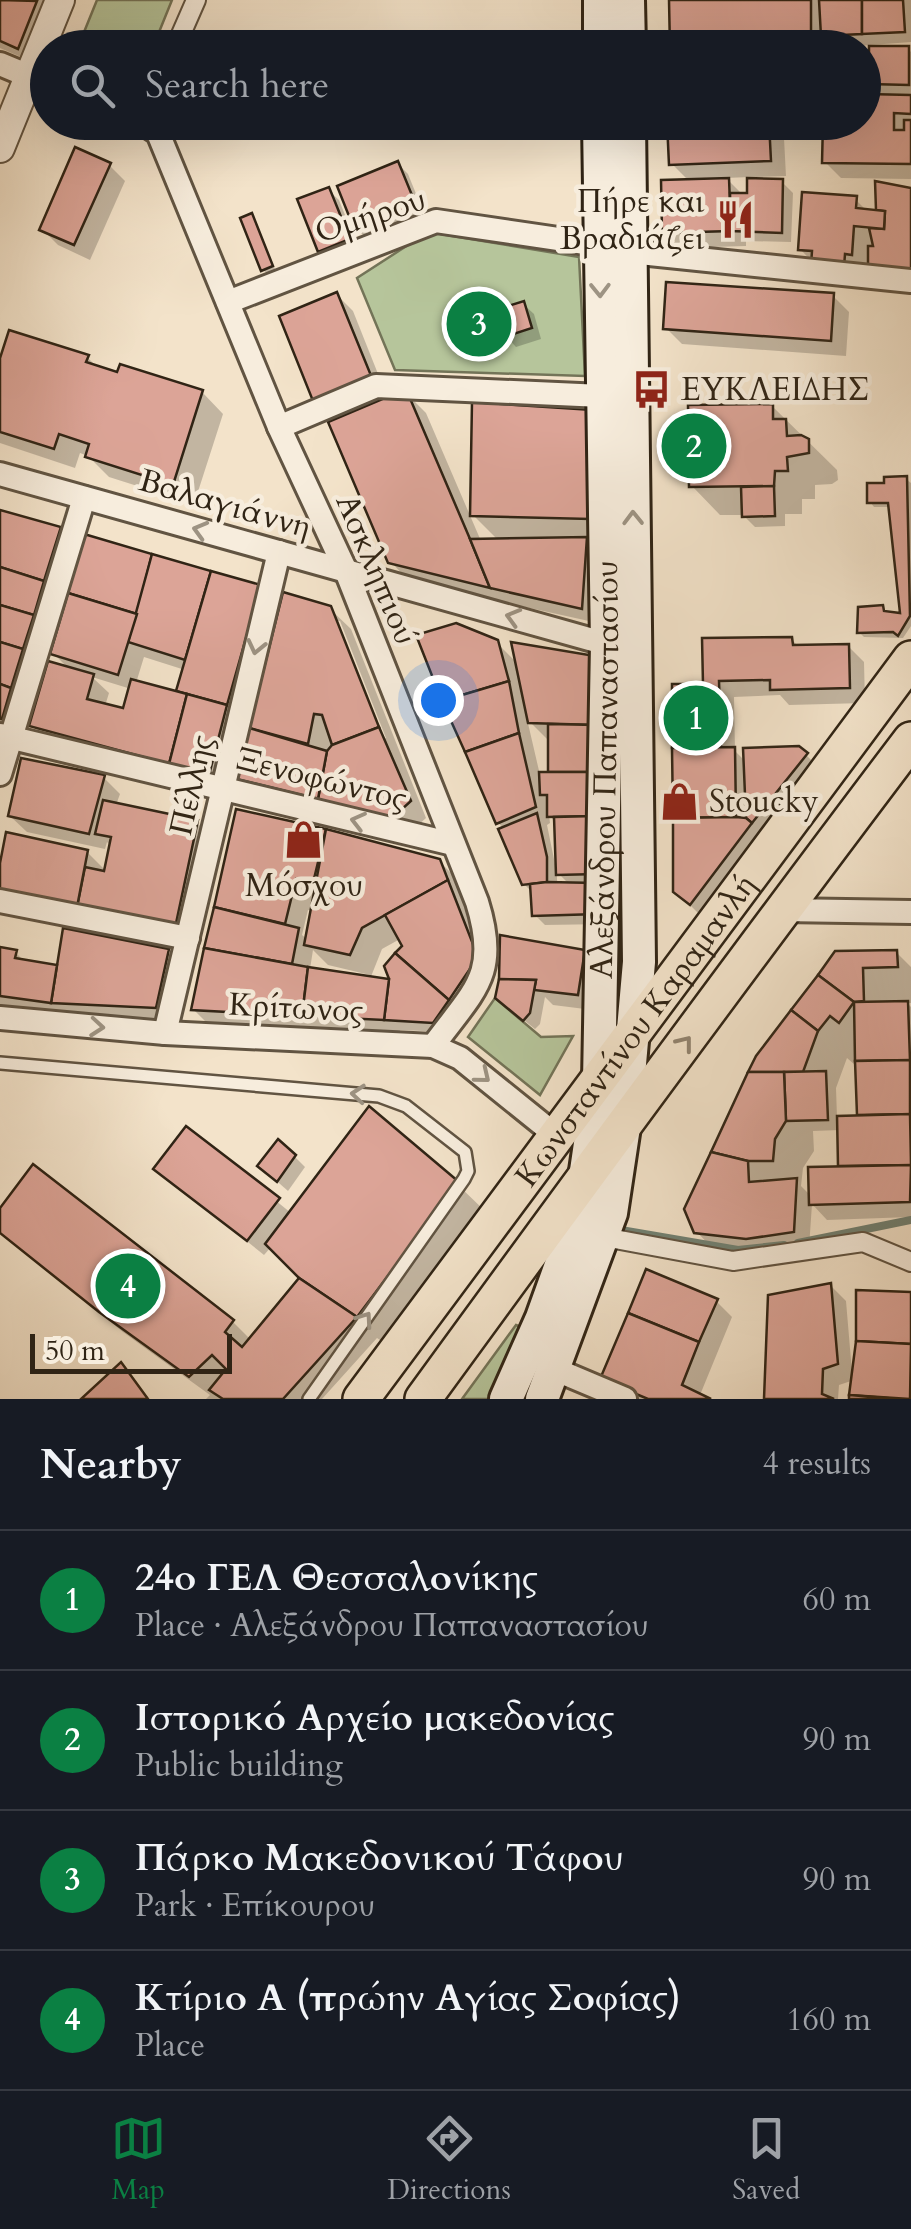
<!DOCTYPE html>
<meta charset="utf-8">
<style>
:root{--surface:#171b24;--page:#20242c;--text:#f1f3f6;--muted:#9ea1a6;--line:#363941;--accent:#0b8043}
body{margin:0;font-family:Cardo,serif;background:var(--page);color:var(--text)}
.scale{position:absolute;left:30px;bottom:25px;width:202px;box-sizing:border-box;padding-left:10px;border:5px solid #302415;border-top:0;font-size:28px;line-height:35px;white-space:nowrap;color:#302415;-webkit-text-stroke:8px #f7eddd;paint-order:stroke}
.you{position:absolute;left:438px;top:700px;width:35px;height:35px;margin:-25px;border:8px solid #fff;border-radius:50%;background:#1a73e8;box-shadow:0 0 0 15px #1a73e833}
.badge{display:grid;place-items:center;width:65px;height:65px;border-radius:50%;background:var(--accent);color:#fff;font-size:32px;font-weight:700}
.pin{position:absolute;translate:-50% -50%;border:5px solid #fff;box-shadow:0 2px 10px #0006}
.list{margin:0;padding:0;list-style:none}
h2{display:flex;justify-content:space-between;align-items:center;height:130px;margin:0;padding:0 40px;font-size:42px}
h2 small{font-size:32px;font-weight:400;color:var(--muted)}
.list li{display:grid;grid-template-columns:65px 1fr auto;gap:30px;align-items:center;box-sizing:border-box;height:140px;padding:0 40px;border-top:2px solid var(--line)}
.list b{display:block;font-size:38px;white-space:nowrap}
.list p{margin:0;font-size:32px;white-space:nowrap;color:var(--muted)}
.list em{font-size:32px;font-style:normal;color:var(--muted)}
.icon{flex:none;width:55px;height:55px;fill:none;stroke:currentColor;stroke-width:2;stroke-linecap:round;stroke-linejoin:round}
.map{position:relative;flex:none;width:911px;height:1399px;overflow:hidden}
.search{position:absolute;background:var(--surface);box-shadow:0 10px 40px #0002;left:30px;right:30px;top:30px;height:110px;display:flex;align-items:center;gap:25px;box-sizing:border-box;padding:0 35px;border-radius:55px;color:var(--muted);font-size:38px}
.sheet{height:690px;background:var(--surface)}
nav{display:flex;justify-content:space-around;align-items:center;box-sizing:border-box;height:140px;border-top:2px solid var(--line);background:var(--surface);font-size:28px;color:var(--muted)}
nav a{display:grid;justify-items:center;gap:5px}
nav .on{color:var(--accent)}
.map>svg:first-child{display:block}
.green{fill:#b6c59b;stroke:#737458;stroke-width:2.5}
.shadow{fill:#0003;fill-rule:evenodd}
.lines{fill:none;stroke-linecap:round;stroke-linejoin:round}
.stream{stroke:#718173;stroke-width:8}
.building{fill:#dca497;stroke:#302415;stroke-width:2.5}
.service-casing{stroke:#615442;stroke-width:16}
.pedestrian-casing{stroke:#615442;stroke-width:22}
.minor-casing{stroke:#615442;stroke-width:28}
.tertiary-casing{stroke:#615442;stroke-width:32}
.secondary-casing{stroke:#302415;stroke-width:38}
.primary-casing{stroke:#302415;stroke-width:40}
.service{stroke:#f7eddd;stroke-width:11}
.pedestrian{stroke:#f7eddd;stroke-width:18}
.minor{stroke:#f7eddd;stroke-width:22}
.tertiary{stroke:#f7eddd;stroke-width:28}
.secondary{stroke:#f7eddd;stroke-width:32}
.primary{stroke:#f3e3ca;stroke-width:35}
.oneway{stroke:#9d9383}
.oneway2{stroke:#928470}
.labels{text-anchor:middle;stroke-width:9;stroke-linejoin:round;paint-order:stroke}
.poi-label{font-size:32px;fill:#302415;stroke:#f7eddd;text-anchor:start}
.street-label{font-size:32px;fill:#302415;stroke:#f7eddd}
</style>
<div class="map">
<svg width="911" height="1399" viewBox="0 0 911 1399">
<rect width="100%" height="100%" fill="#f3e3ca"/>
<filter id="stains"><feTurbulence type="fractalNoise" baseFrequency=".002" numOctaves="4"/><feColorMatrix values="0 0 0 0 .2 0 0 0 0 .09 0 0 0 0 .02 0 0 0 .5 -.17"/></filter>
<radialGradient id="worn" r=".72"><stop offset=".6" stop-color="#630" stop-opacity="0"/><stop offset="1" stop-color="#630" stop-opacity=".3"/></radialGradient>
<!-- green -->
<g class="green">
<path d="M97,0H172L153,47H78Z"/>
<path d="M428,232L579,257L585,376L395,370L357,278Z"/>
<path d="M495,998L541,1037L573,1036L540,1095L468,1037Z"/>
<path d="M516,1325L524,1328L491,1399H462Z"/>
</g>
<!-- shadow -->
<g class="shadow">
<path d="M0,0H59L35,63L0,48Z"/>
<path d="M672,0H819L821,3V0H911V42L831,48H672Z"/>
<path d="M908,49L911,52V95L908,94L911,98V179L841,178L825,162L864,122V110H869L884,97L871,83Z"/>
<path d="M670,122H768L784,138L786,176L757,177V181L782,182L793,193L791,242L746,241V246L681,248L665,232L690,182L671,163ZM750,177L749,196L743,195L726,178Z"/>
<path d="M398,164L408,174L425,216L368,240L357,229Z"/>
<path d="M109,165L125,181L90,260L58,245L42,229Z"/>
<path d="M878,184L911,190L887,282L868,263L867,270L830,280L800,249L855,199L868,212L878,213Z"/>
<path d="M328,190L339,200L359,250L331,261L320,251Z"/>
<path d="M251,216L276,271L268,274L263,270Z"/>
<path d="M337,295L353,311L386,394L315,400Z"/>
<path d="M833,296L849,312L846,356L682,344L666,328Z"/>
<path d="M523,304L534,314L541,339L516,347L506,336Z"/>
<path d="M88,358L99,369L202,392L223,414L194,504L109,477L88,456L80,453L75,468L0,443V366Z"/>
<path d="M405,392L426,413L481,541H499L473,515L475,405L611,539L584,538L602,556L598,623L507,603L508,607L411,583L390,561Z"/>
<path d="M772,406L837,470L838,480L832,484L815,485V499H802V514H785V526L755,527L743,515H720L692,486Z"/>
<path d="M906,479L911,483V626L903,638L864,637L859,632L882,608L887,613L903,615L891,507H874L870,502L886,486Z"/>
<path d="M0,512L59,530L76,546L12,728L0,725Z"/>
<path d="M86,537L259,588L219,784L48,741L32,725L70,670L53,653ZM144,657L185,670L178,694L136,683ZM92,677L131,689L125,711L105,706L109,693Z"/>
<path d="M285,595L329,608L351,629L426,818L408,834L255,794L238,778ZM334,621H340L386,738L382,740Z"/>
<path d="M791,639L799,647L848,646L864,662L865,703L789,705L780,695L734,697L735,751L746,762L806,755L835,783L705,920L676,891L674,687L705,686Z"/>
<path d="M496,642L518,664L594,659L608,924L545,925L534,914L533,893L524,884L505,829L498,823ZM527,719L547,739H551V775H540ZM549,815L556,823L558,863L555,864L547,825L550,823ZM557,872L570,885H557Z"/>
<path d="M104,778L120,794L116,805L196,822L218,843L196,947L100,927L0,875L87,852L106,871L111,846L107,842L105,849L27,832L10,816Z"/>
<path d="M238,812L439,861L461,883L493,974L466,1014L444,1032L400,1030L399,1035L209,1025L193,1009ZM308,910L312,911L308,940L302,935ZM400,939L405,947L394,982L370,979L382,949ZM313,950L328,965L370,975V979L310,969Z"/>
<path d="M0,950L16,953L25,962L59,968L167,951L183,967L172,1023L0,1009Z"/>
<path d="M583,952L600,968L593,1010L553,1005L545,997L540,1024L535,1029L509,1008Z"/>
<path d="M896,952L911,967V1003H907L911,1007V1217L827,1220L812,1204L809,1248L764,1254L712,1248L696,1231L836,954ZM847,1058L855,1065L858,1061L860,1114L863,1118H837L836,1088ZM840,1130V1169L811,1196L801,1186L803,1168L814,1151L813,1131Z"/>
<path d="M187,1129L291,1213L457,1184L486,1212L386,1344L377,1338L322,1399H206L210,1395L123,1332L0,1232V1212L232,1321L251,1340L303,1278L271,1247L264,1255L157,1169Z"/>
<path d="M295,1157L305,1167L288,1191L271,1176Z"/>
<path d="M647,1273L716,1301L732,1317L700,1395L711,1399H630Z"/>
<path d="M830,1285L846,1301L852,1372L911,1295V1399H852L854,1380L839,1385L838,1399H767Z"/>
</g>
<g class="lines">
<!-- stream -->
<g class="stream">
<path d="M615,1229L738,1250L784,1245"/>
<path d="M798,1243L911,1220"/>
</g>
</g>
<!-- building -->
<g class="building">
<path d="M0,0L37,1L18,49L0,41Z"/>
<path d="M669,0H811V48H670Z"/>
<path d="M819,0H862V34L821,36Z"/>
<path d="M862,0H903L905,32L862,34Z"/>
<path d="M869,46H909V85L869,84Z"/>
<path d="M867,94L911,95V114L894,113V130H904V120H911V164L822,163L823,122H864Z"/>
<path d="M667,122H742V127L751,126V122H769L771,161L669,165Z"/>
<path d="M75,147L111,163L74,245L39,230Z"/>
<path d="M398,161L416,205L355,231L337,186Z"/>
<path d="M729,178L731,231L662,233L661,180Z"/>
<path d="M747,178L783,179L782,233L731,231L730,193H747Z"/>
<path d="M875,181L911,188V274L868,267V246H873L869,228L884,229L885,211L876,210Z"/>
<path d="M329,187L350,239L318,252L297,199Z"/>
<path d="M802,192L857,196L856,208L885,211L884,229L854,226L852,255L845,254L844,267L811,265L812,251L798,250Z"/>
<path d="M252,213L273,266L261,271L240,218Z"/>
<path d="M666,282L834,293L831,341L663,329Z"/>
<path d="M337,292L372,378L313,401L279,316Z"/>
<path d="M524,301L532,328L504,337L495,310Z"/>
<path d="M9,330L89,355L86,362L117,372L120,364L203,390L173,485L85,457L89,444L59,434L54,449L0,432V358Z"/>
<path d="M406,389L470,539L490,588L388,563L328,422Z"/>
<path d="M472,402L593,410L590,519L470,516Z"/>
<path d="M773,404V419H786L787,436L801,435L809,439V453L787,457L788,471H775L774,486L689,487L688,405Z"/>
<path d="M907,476L910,616L898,636L893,632L857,633L858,607L883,605L884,611L900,613L888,503H867V483H884V477Z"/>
<path d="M774,486L775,516L742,517L741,487Z"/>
<path d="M0,510L61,527L44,581L0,567Z"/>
<path d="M84,534L152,554L137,614L68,593Z"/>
<path d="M587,537L582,609L490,588L470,539Z"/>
<path d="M152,554L211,571L185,660L128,642Z"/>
<path d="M0,567L44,581L34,615L0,605Z"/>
<path d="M211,571L261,585L227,705L176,691Z"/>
<path d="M283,592L331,606L379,727L332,745L322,715L314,714L308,744L249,728Z"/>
<path d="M68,593L137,614L118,675L50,654Z"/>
<path d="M0,605L34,615L23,649L0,642Z"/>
<path d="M456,623L498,640L509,681L442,701L416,635Z"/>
<path d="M792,637L793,645L849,644L850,688L770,690V680L719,681L721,747L672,748V684H703L702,638Z"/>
<path d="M0,642L23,649L11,688L0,684Z"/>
<path d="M511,642L595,656L596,725L528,723Z"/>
<path d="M48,661L94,674L87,699L123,708L131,679L187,694L169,764L29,726Z"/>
<path d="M509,681L519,733L465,752L442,701Z"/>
<path d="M0,684L11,688L2,719H0Z"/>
<path d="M187,694L227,705L209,775L169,764Z"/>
<path d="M548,724L596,725V772H548Z"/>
<path d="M379,727L411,801L391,819L318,799L327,751L332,745Z"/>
<path d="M249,728L327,751L318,799L236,779Z"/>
<path d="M519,733L536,807L496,824L465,752Z"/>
<path d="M799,746L808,753L752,823L746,818L743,748Z"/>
<path d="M735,747L736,817L673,818L672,748Z"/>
<path d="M21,758L105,775L89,834L8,816Z"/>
<path d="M539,772H596V816L547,817V795H540Z"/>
<path d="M103,800L198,820L175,928L77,907L85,867L104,871L111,837L95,834Z"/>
<path d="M236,809L326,829L313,883L296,879L285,924L214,907Z"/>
<path d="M537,813L547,857V882L522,885L498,829Z"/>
<path d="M596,816L598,874L556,875L554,817Z"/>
<path d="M736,817L746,818L752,823L690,905L673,892V818Z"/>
<path d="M326,829L440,859L448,880L362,928L350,955L304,945Z"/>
<path d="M6,832L88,850L77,907L0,891V863Z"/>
<path d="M448,880L478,957L449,1000L395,953L402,946L385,915Z"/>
<path d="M547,882L597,883L598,914L532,916L530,884Z"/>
<path d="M214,907L299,928L292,964L204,948Z"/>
<path d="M63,928L169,949L156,1008L51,1003Z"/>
<path d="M500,935L585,950L578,995L534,990L536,980L499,979Z"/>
<path d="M0,947L17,950L15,958L57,965L51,1003L0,996Z"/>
<path d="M204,948L308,967L302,1016L191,1010Z"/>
<path d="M897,950L898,967L863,968L864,1001L854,1002L818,975L835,951Z"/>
<path d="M395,953L449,1000L433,1023L384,1020L389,979L384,966Z"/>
<path d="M308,967L389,979L384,1020L302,1016Z"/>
<path d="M818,975L854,1002L839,1023L830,1016L818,1031L791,1010Z"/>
<path d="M499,979L536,980L530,1013L523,1021L495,998Z"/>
<path d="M908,1001L910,1060L855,1061L854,1002Z"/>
<path d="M791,1010L818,1031L803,1072H748L756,1056Z"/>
<path d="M910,1060V1114L857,1115L855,1061Z"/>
<path d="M826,1071L828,1120L786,1121L784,1072Z"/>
<path d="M748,1072H784L786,1121L775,1139L773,1161H748L711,1152Z"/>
<path d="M369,1106L459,1182L357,1317L299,1278L265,1244Z"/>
<path d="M910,1114L911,1165L838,1166L837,1116Z"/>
<path d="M186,1126L280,1198L247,1241L153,1169Z"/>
<path d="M278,1139L296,1155L277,1182L257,1166Z"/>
<path d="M711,1152L748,1161L749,1182L797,1178L794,1232L746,1239L694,1233L684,1209Z"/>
<path d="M33,1164L234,1320L225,1332L242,1347L299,1278L357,1317L283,1399H223L209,1390L226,1369L212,1355L189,1377L99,1312L0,1233V1208Z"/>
<path d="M911,1165L910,1202L809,1205L808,1167Z"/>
<path d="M646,1269L718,1299L699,1342L628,1313Z"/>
<path d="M831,1283L838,1364L823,1369L822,1394L834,1399H764L768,1295Z"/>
<path d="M856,1290L911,1292V1344L856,1341Z"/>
<path d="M628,1313L699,1342L682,1385L711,1399H648L600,1379Z"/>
<path d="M856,1341L911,1344L910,1399L849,1395Z"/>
<path d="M121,1362L148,1399H81Z"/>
<path d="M849,1395L899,1399H849Z"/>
</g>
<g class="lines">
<defs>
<path id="service" d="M0,1063L379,1096L406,1106L465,1152L468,1171L464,1179L309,1399"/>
<g id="pedestrian">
<path d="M175,48L196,0"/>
<path d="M604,1237L733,1261L863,1242L911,1262"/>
</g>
<g id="minor">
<path d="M0,64L48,84"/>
<path d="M141,122L158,133L279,427L346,571L477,902C500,975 474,990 433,1046"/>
<path d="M630,252L911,281"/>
<path d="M228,302L436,221L599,245"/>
<path d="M279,427L376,386L602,396"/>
<path d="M0,474L607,644"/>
<path d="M0,735L453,844"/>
<path d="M0,774L84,498"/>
<path d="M0,901L188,938"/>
<path d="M782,910L911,912"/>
<path d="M0,1018L165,1033L433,1046L460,1058L558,1137"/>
<path d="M165,1033L279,552"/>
<path d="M554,1369L625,1399"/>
</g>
<path id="tertiary" d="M0,148L60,0"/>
<g id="secondary">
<path d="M628,0L629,48"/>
<path d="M600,48V0"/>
<path id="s1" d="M506,1399L542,1318L580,1212L599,1082L607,644L599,122"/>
<path d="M542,1399L611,1213L625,1120L639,962L629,122"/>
</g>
<g id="primary">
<path id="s2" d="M361,1399L911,659"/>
<path d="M423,1399C584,1178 746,958 911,740"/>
</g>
</defs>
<!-- service casing -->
<use href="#service" class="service-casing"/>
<!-- pedestrian casing -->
<use href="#pedestrian" class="pedestrian-casing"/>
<!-- minor casing -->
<use href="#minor" class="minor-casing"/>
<!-- tertiary casing -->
<use href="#tertiary" class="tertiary-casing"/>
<!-- secondary casing -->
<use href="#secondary" class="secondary-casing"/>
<!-- primary casing -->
<use href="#primary" class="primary-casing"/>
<!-- service -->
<use href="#service" class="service"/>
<!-- pedestrian -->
<use href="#pedestrian" class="pedestrian"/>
<!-- minor -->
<use href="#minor" class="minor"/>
<!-- tertiary -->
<use href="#tertiary" class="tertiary"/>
<!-- secondary -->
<use href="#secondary" class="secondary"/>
<!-- primary -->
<use href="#primary" class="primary"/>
</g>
<!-- one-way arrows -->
<defs><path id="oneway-chevron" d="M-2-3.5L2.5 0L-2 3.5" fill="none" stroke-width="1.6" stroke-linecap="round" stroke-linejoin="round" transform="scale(2.5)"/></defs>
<g class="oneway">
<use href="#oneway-chevron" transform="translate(600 290) rotate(89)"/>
<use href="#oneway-chevron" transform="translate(633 518) rotate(-91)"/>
<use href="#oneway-chevron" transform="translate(200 530) rotate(-164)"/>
<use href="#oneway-chevron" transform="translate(513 617) rotate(-164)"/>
<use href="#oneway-chevron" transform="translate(256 647) rotate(103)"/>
<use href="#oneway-chevron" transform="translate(358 821) rotate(-166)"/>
<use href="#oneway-chevron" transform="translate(97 1027) rotate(5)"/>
<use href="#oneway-chevron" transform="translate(483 1076) rotate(39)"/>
<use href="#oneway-chevron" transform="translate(358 1094) rotate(-175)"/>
<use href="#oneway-chevron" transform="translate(365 1319) rotate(-55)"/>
</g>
<use class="oneway2" href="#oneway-chevron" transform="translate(685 1043) rotate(-52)"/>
<!-- icons -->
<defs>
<symbol id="restaurant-bare" viewBox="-9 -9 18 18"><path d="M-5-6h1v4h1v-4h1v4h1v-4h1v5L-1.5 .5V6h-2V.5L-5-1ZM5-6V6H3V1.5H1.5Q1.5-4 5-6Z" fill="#8f2418" stroke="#f7eddd" stroke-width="2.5" paint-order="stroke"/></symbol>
<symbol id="bus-bare" viewBox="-9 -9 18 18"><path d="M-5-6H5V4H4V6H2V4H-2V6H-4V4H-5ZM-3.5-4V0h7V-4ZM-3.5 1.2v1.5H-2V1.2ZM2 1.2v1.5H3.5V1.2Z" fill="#8f2418" stroke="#f7eddd" stroke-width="2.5" paint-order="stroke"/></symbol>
<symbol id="shop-bare" viewBox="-9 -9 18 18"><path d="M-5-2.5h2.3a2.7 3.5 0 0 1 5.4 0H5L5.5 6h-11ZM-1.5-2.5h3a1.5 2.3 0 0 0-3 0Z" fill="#8f2418" stroke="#f7eddd" stroke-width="2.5" paint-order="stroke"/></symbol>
</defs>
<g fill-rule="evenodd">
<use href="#restaurant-bare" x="708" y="192" width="55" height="55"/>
<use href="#bus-bare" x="624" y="362" width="55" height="55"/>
<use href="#shop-bare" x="652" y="774" width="55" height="55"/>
<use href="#shop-bare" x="276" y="812" width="55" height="55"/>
</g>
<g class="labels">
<!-- poi labels -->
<g class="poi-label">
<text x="705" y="212" text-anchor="end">Πήρε και<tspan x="705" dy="37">Βραδιάζει</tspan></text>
<text x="681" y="400">ΕΥΚΛΕΙΔΗΣ</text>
<text x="709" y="812">Stoucky</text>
<text x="304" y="896" text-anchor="middle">Μόσχου</text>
</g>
<!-- street labels -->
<g class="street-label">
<text transform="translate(370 215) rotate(-18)" y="11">Ομήρου</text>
<text transform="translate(225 503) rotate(16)" y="11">Βαλαγιάννη</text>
<text transform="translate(377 569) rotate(67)" y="11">Ασκληπιού</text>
<text dy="11" stroke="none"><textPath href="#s1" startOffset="645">Αλεξάνδρου Παπαναστασίου</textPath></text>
<text transform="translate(322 778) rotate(14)" y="11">Ξενοφώντος</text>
<text transform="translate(191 785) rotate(-77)" y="11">Πέλλης</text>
<text transform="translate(296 1007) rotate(3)" y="11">Κρίτωνος</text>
<text dy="11" stroke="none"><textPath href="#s2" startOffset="460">Κωνσταντίνου Καραμανλή</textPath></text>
</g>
</g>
<rect width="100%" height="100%" filter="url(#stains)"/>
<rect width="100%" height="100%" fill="url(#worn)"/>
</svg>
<div class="scale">50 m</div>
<div class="you"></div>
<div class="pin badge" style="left:696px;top:718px">1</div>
<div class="pin badge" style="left:694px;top:446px">2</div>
<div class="pin badge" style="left:479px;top:324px">3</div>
<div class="pin badge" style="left:128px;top:1286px">4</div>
<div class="search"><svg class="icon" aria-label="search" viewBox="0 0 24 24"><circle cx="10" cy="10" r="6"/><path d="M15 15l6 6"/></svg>Search here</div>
</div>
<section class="sheet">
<h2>Nearby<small>4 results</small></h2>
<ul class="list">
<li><span class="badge">1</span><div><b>24ο ΓΕΛ Θεσσαλονίκης</b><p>Place · Αλεξάνδρου Παπαναστασίου</p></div><em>60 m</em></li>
<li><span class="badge">2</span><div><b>Ιστορικό Αρχείο μακεδονίας</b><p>Public building</p></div><em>90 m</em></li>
<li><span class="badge">3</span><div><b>Πάρκο Μακεδονικού Τάφου</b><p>Park · Επίκουρου</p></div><em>90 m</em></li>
<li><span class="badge">4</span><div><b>Κτίριο Α (πρώην Αγίας Σοφίας)</b><p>Place</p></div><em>160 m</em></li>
</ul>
</section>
<nav>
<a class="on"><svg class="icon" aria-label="map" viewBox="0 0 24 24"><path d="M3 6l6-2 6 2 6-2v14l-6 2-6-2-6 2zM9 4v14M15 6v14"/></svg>Map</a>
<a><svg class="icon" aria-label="directions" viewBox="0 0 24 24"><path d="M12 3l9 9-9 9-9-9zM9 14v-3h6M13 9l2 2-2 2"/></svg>Directions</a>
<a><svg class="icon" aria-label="saved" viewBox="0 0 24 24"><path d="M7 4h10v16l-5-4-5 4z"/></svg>Saved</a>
</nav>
